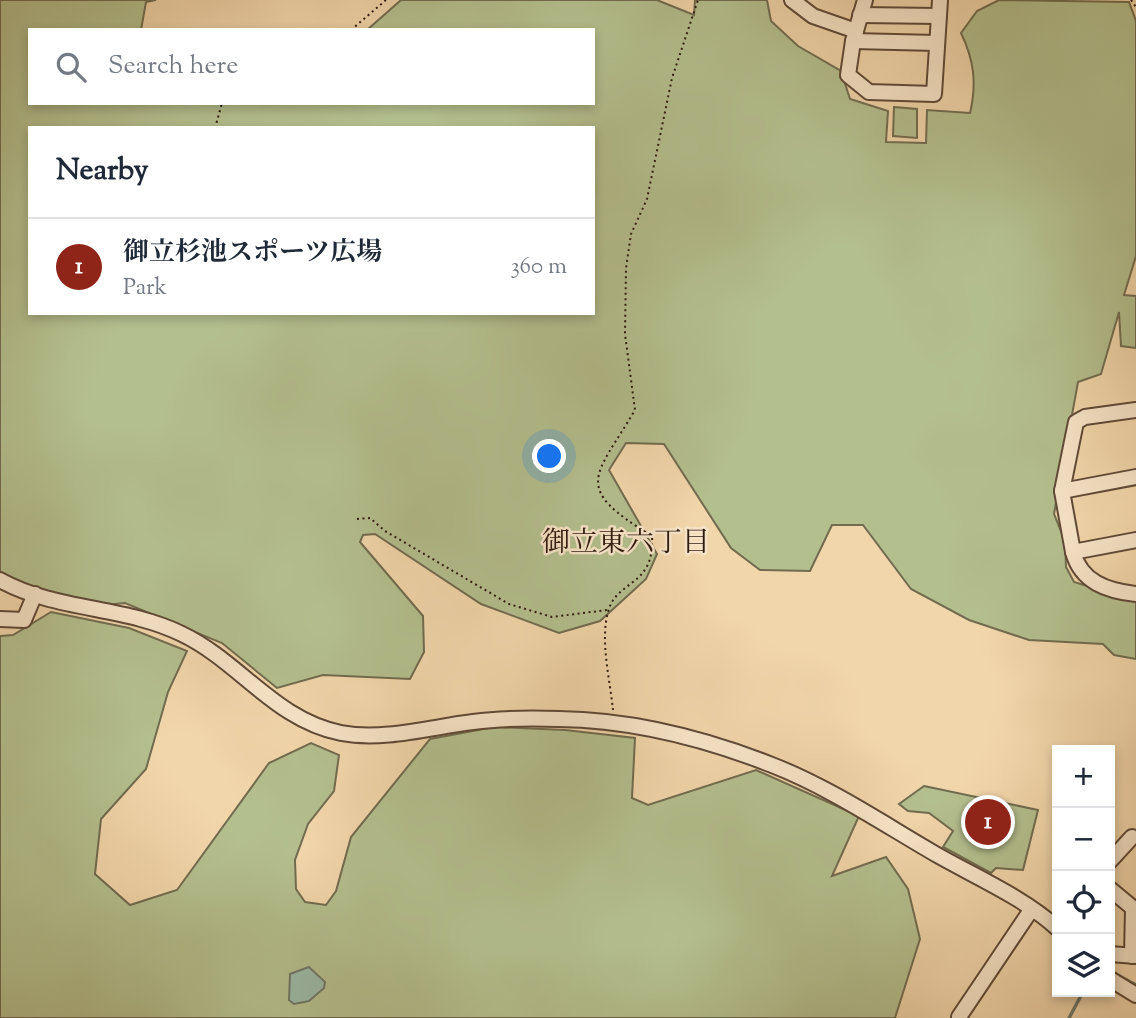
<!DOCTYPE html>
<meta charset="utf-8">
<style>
:root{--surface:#fff;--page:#f6f6f7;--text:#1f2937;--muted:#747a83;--line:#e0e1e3;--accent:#8f2418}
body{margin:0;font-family:"Sorts Mill Goudy","Noto Serif JP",serif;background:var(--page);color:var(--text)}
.controls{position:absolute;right:21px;bottom:21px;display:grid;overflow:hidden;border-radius:0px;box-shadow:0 4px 10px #0003}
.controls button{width:63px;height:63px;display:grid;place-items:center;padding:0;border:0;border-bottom:2px solid var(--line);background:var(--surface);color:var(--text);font:35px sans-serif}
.you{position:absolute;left:550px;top:457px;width:24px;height:24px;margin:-18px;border:5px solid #fff;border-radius:50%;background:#1a73e8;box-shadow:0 0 0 10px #1a73e833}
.badge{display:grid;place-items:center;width:46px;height:46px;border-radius:50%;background:var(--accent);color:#fff;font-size:23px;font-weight:700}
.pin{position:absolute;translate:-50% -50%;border:4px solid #fff;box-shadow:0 2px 7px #0006}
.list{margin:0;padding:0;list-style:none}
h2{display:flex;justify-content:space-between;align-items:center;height:91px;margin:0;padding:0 28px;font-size:30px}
h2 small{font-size:23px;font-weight:400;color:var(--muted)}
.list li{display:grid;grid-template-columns:46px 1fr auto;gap:21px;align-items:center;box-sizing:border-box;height:98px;padding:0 28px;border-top:2px solid var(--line)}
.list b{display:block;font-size:26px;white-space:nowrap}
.list p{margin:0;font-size:23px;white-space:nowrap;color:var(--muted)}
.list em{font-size:23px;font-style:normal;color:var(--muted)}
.icon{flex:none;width:38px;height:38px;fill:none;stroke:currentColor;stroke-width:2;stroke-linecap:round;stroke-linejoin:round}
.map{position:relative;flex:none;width:1136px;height:1018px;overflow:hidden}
.search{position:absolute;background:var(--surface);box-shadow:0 4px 10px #0003;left:28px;top:28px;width:567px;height:77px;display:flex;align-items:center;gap:18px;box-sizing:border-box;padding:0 24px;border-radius:0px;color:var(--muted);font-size:26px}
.panel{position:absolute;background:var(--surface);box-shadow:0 4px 10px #0003;left:28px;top:126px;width:567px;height:189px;border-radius:0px}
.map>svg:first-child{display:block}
.green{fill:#b4bf8e;stroke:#716c4e;stroke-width:2;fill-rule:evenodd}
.water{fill:#9cb9a6;stroke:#70796a;stroke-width:2}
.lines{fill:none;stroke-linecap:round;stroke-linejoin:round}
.stream{stroke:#70796a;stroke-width:3.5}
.minor-casing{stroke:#5f4936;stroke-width:18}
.path{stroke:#2e1a0f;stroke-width:2;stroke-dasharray:2 3.5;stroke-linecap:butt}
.minor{stroke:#f7e4c8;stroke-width:14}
.labels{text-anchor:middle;stroke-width:5;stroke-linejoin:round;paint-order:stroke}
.neighbourhood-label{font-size:28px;fill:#2e1a0f;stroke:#f7e4c8}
</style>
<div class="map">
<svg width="1136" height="1018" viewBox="0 0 1136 1018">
<rect width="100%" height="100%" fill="#f2d6ab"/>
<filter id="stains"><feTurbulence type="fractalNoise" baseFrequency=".00286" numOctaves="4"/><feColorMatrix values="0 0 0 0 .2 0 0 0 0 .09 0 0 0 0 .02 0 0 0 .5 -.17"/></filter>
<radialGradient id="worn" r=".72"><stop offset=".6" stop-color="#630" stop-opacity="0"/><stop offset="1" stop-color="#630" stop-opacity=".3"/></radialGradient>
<!-- green -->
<g class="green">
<path d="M0,0H156L146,2L141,30H30V103H593V30H367L401,0H657L694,15L695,0H767L771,21L798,46L841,71L850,99L888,111L886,142L926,143L927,110L970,113C977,83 974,60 961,33L977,11L999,0L1129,2L1136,21V256L1124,295L1136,296V348L1121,346L1119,312L1101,374L1078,382L1054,514L1065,541L1066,567L1074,582L1136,601V659L1114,655L1103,644L1029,640L969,620L911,589L863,525H832L810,571L760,570L731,548L664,444L626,443L609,470L657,554L646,579L600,621L559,633L481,604L375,534L363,535L360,542L423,616L424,652L410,679L323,675L277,688L222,643L125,603L95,606L3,578L0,576ZM30,128H593V313H30Z"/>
<path d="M894,107L917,109V138L893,136Z"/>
<path d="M51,612L129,628L187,651L168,692L146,769L101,819L95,874L130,905L177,890L269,763L311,743L339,755L334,791L308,824L295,860L296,889L305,902L326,905L336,891L351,837L430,739L494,727L565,730L635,738L632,798L648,805L756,770L859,816L832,876L886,857L908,889L920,939L895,1018H0V636L13,635Z"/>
<path d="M924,786L1038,810L1023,870L996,868L991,873L943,847L953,831L929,813L908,811L899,804Z"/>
</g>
<!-- water -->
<path class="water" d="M309,967L325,982L324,988L309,1001L294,1004L289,1000L290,974Z"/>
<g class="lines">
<!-- stream -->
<g class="stream">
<path d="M1110,971L1136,985"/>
<path d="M1069,1018L1083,992"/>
</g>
<defs>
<g id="minor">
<path d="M792,0L813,16L856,31"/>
<path d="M865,0L853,41L848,75L869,92L934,94L940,0"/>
<path d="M860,15L939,16"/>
<path d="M853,41L937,43"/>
<path d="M1136,410L1085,417L1076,422L1062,491L1073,552L1136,540"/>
<path d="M1062,491L1136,477"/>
<path d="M1073,552C1081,582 1107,591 1136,594"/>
<path d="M0,580C56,611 125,606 182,634C240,662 275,720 341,733C384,741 431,727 473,722C502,718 530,718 559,719C631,720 706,739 772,765C831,788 885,825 939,856C978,878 1024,898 1057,928"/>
<path d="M0,619L24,620L35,594"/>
<path d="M1110,861L1132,837"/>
<path d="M1110,889L1133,908L1132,956"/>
<path d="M1110,954L1136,956"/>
<path d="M1110,979L1136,995"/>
<path d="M959,1017L1031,910"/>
</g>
</defs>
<!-- minor casing -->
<use href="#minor" class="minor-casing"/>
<!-- path -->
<g class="path">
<path d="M1131,0L1136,7"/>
<path d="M351,30L386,0"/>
<path d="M215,128L222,103"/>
<path d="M357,519L370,518L385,531L509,604L552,617L607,610"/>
<path d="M613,710C610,680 600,641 608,612C616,579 655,588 652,536C571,487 595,478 635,410L625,334L626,268L631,234L647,199L672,78L698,0"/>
</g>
<!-- minor -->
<use href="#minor" class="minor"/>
</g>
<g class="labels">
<!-- neighbourhood labels -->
<g class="neighbourhood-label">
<text x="626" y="551">御立東六丁目</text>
</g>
</g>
<rect width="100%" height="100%" filter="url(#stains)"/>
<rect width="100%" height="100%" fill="url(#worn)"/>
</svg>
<div class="controls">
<button>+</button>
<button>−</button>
<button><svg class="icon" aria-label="locate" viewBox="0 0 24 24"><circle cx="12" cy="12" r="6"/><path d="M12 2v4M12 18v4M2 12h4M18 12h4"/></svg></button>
<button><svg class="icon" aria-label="layers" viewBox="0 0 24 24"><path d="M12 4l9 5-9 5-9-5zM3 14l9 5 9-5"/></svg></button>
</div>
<div class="you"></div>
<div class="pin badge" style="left:988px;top:822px">1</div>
<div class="search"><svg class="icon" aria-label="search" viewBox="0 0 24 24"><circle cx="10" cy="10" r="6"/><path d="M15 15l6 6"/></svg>Search here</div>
<section class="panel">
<h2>Nearby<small></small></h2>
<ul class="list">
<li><span class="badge">1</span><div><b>御立杉池スポーツ広場</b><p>Park</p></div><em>360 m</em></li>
</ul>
</section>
</div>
